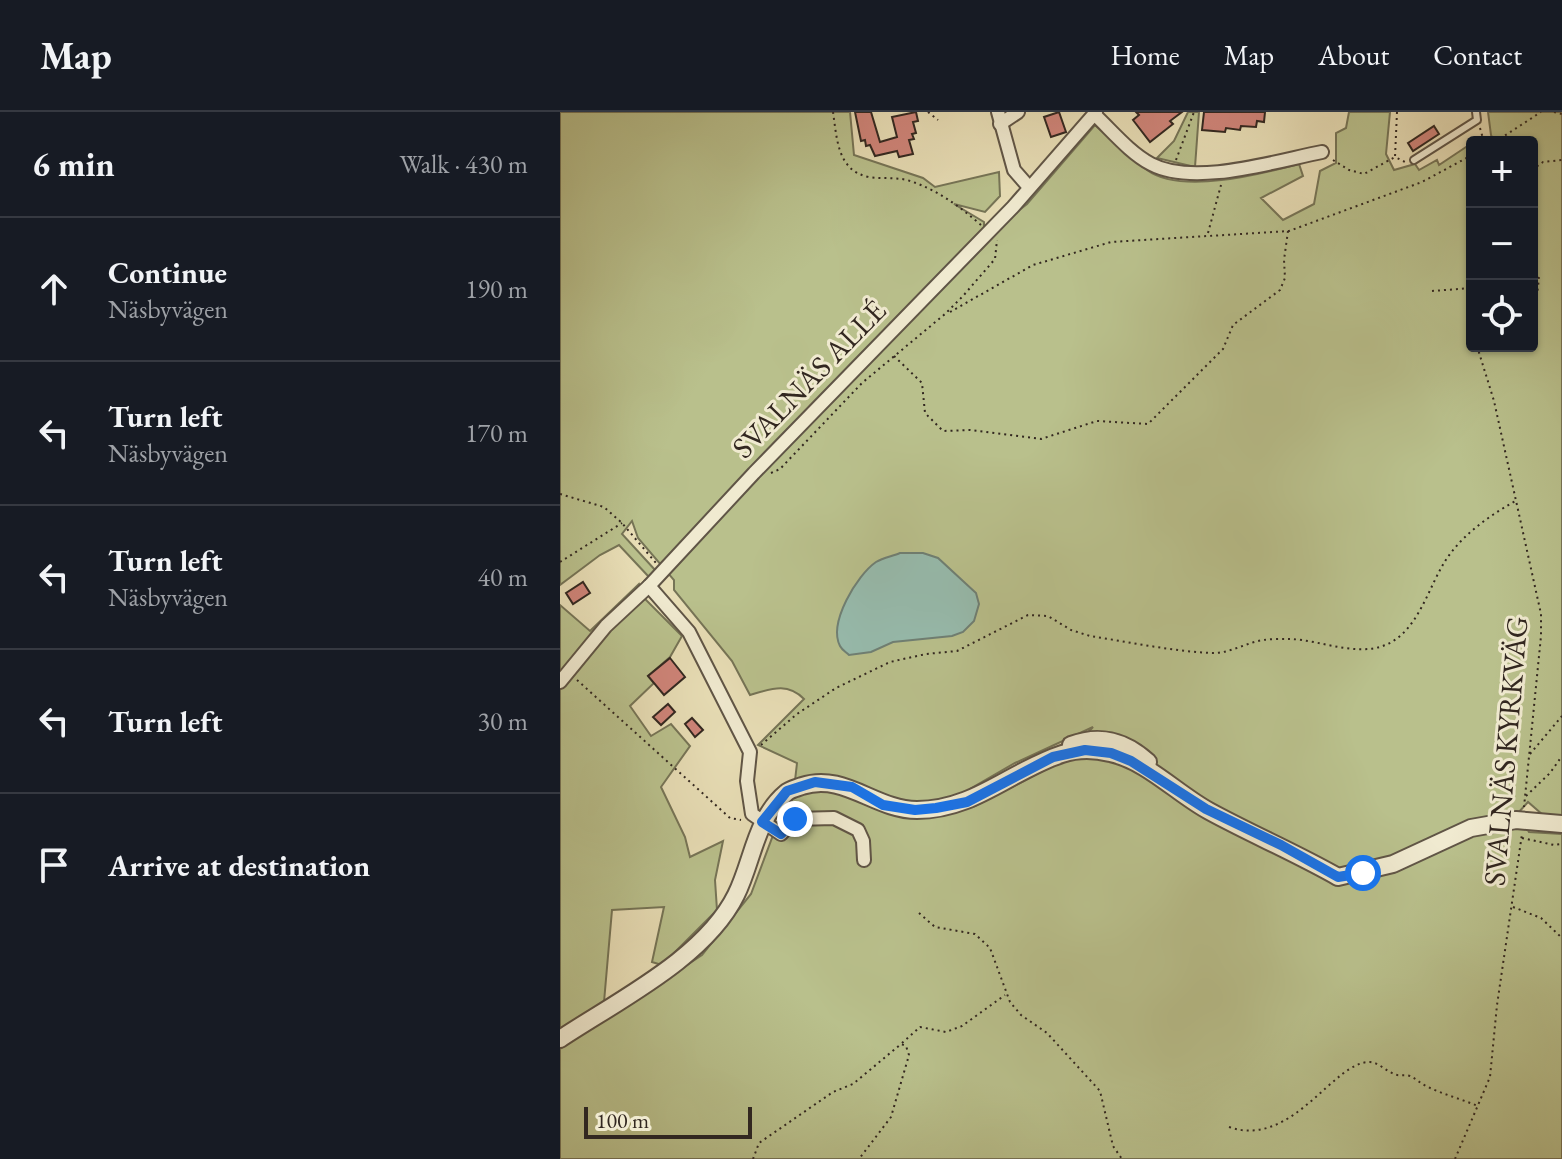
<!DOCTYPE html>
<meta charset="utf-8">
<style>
:root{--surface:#171b24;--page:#20242c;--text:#f1f3f6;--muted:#9ea1a6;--line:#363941}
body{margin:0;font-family:"EB Garamond",serif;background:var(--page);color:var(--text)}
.controls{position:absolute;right:24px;top:24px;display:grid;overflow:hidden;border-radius:8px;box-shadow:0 2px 6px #0004}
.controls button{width:72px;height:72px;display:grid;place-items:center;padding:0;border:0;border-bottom:2px solid var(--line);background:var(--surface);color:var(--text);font:40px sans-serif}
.scale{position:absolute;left:24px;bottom:20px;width:168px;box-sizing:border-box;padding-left:8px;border:4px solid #322720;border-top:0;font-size:22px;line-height:28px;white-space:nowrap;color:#322720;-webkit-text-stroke:6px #f0ead0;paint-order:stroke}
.stop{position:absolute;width:24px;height:24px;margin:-18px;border:6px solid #1a73e8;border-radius:50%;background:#fff}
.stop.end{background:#1a73e8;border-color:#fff;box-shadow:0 2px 8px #0008}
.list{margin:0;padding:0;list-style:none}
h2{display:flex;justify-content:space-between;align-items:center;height:104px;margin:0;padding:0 32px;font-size:34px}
h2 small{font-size:26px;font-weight:400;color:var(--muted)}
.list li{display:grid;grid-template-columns:52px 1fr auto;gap:24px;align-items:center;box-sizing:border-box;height:144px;padding:0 32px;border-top:2px solid var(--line)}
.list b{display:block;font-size:30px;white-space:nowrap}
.list p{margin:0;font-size:26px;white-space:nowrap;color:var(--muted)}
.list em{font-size:26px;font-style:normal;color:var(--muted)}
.icon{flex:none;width:44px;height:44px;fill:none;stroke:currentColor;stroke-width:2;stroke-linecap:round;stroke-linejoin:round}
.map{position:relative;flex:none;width:1002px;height:1047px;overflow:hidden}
header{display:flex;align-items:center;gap:48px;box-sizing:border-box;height:112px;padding:0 40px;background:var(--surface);border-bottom:2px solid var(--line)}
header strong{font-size:38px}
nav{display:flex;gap:44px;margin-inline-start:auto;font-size:28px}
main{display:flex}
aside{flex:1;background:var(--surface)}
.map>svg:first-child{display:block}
.green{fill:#b9c08c;stroke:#767456;stroke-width:2;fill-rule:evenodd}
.water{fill:#97bcae;stroke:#6f8075;stroke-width:2}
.building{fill:#cf8479;stroke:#322720;stroke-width:2}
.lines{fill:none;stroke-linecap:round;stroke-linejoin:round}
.service-casing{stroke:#605546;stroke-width:10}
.minor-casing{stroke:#605546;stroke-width:16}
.tertiary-casing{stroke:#605546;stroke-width:20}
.path{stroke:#322720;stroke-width:2;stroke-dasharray:2 4;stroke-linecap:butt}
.service{stroke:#f0ead0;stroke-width:6}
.minor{stroke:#f0ead0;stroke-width:12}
.tertiary{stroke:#f0ead0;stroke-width:16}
.route{stroke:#1a73e8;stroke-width:10}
.labels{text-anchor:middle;stroke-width:6;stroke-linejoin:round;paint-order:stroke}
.street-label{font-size:30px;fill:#322720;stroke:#f0ead0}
</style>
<header>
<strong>Map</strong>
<nav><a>Home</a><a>Map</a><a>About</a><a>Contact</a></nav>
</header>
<main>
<aside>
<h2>6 min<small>Walk · 430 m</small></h2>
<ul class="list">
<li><svg class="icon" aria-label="ahead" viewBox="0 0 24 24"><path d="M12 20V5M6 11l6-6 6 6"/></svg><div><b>Continue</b><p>Näsbyvägen</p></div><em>190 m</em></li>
<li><svg class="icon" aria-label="left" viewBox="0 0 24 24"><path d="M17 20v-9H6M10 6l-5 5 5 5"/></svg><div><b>Turn left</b><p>Näsbyvägen</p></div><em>170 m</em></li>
<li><svg class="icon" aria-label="left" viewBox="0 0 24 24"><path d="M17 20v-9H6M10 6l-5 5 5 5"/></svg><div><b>Turn left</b><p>Näsbyvägen</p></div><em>40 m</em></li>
<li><svg class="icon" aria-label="left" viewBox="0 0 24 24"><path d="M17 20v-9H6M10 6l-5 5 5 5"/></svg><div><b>Turn left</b></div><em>30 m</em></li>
<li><svg class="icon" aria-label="arrive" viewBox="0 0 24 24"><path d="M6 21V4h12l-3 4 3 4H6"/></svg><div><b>Arrive at destination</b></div></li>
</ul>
</aside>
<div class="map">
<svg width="1002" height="1047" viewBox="0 0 1002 1047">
<rect width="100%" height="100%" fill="#e8deb6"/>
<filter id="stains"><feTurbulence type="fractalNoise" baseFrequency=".0025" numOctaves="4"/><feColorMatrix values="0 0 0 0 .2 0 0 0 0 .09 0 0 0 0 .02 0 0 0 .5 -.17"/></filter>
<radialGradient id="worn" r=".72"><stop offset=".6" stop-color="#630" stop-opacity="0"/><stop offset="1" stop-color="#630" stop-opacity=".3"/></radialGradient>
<!-- green -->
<g class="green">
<path d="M0,0H290L294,43L363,66L375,75L439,60L440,84L425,100L394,92L424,110V126L467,92L535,13C552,28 569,45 587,58C621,83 701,62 739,52L743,64L701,86L723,108L754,92L760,59L776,51V21L786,16L789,0H830L826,42L834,58L855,52L859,58L877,48L879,53L912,31V234H972V30H934L931,23L928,0H1002V703H983L968,690L958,701L969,720L1002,722V1047H0V937L142,843L191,782L218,710L233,686L237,651L198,633L244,587C227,570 211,577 190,583L172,549L114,478V468L78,426L72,409L62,422L96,459L89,465L59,433L40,443L0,473ZM533,615L501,650L415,694L410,677L455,651Z"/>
<path d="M628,0H639L635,55L597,46L614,29Z"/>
<path d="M79,472L86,488L122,524L110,545L88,564L94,571L70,594L91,624L111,612L130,634L101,675L125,725L130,745L163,729L155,768L157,798L102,853L92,850L104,795L52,798L44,890L0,918V493L30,519Z"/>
</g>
<!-- water -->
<path class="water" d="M340,441H363L378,446L416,481L419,492L414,509L403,520L392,524L333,530L311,540L289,543C286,540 282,538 280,534C268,511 297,463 316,450C323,446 333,444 340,441Z"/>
<!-- building -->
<g class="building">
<path d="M295,0H311L320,30L337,25L332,5L356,0L358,9L353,10L356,21L352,22L354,27L349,28L353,42L339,45L337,39L315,44L310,33L306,34L305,28L301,29Z"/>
<path d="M499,0L506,20L491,25L484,5Z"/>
<path d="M576,0H622L610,9L613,12L590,30L573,8L579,3Z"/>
<path d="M644,0H705L704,10L697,9L696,15L681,14L680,18L666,16L665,20L642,18Z"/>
<path d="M874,14L879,22L853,39L848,31Z"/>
<path d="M23,470L30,481L13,492L6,481Z"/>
<path d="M110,546L125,565L104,583L88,564Z"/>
<path d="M108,592L115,600L101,613L93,605Z"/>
<path d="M132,606L143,618L135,625L125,612Z"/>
</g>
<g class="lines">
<defs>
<path id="service" d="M854,48L917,8L916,0"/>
<g id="minor">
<path d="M438,0L454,58L468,74"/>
<path d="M535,3C552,19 570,41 591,52C634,75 716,49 762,40"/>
<path d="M440,12L458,0"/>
<path d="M89,474L129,520L190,640L187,669L192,702L221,722L235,707L274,706L298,718L303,729L304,748"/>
<path d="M0,570L46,514L89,474L194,361L453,95L536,0"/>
</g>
<g id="tertiary">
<path d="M511,633C541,622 565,629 588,650"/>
<path d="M0,927C57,889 145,846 176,783C193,749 195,707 226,681C230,677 237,676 242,674C284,660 315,698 357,698C414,698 450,659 502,642C517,637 534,637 550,641C587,649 616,681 649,699C691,722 736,741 778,765L833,752L911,716L956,708L1002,712"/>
</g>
</defs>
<!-- service casing -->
<use href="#service" class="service-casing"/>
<!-- minor casing -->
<use href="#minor" class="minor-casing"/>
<!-- tertiary casing -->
<use href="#tertiary" class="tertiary-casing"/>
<!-- path -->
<g class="path">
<path d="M273,0C277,26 277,59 309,65C322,67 334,65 347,68C376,77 398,93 421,113"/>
<path d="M368,0L378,8"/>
<path d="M837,0L835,45L845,50"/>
<path d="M994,0L1002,2"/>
<path d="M920,16L924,30"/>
<path d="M935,30L981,0"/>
<path d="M616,48L634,0"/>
<path d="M773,48L789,58L804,62L835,45"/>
<path d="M972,58L983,50L1002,48"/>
<path d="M648,121L661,73"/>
<path d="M972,164L979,166L977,183"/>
<path d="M872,179L912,176"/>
<path d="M390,200L473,153L551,130L729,119L862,70L912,43"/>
<path d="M917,234L934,289L981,502V524L964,695"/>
<path d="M334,244L362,271L365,301L383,319L410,318L481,327L537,309L588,312L663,237L673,213L720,178L725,166L724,148L728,119"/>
<path d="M211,361L220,357L302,271L385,202L403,184L435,147L437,128"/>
<path d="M0,382L44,395L62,411L96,451"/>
<path d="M0,450L62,411"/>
<path d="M17,568L170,706L181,708"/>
<path d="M201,633L237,602L276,576L330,550L366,542L397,539L468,503L488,504L511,518L530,524C569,530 611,539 651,541C669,542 685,531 703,528C711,527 720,527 728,527C763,527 808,552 840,524C861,506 870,474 884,451C901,423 929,404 957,388"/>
<path d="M970,642L1002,604"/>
<path d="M966,684L990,661L1002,644"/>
<path d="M962,726L994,733L1002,732"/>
<path d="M953,795L981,806L1002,826"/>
<path d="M359,801L375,815L415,822L430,836L450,890L461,903L487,921L540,979L553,1034L562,1047"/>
<path d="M342,931L360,915L386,920L402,914L445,883"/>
<path d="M669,1015C733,1037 773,949 810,950C819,951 825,958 832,961C838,965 844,962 850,964C855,966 860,971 866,974C882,982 901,987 918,994"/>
<path d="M193,1047L199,1031L273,980L293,972L341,932L346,934L349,943L331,1005L299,1047"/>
<path d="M895,1047L930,965L937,893L962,722"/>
</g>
<!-- service -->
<use href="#service" class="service"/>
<!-- minor -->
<use href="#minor" class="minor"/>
<!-- tertiary -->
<use href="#tertiary" class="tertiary"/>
</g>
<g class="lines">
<!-- route -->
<path class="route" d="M235,707L221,722L202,710L227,679L255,670L292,675L323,693L355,698L376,696L407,690L493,645L525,638L551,641L571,649L646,697L721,733L778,765L803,761"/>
</g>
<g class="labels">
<!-- street labels -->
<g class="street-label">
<text transform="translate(249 267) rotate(-46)" y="10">SVALNÄS ALLÉ</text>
<text transform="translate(946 639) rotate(-85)" y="10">SVALNÄS KYRKVÄG</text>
</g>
</g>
<rect width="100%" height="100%" filter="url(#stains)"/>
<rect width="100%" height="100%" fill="url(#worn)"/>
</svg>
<div class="controls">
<button>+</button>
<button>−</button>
<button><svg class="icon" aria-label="locate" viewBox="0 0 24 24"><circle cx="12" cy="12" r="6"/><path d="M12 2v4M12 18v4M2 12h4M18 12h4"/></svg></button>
</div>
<div class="scale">100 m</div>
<div class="stop" style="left:803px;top:761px"></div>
<div class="stop end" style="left:235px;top:707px"></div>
</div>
</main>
